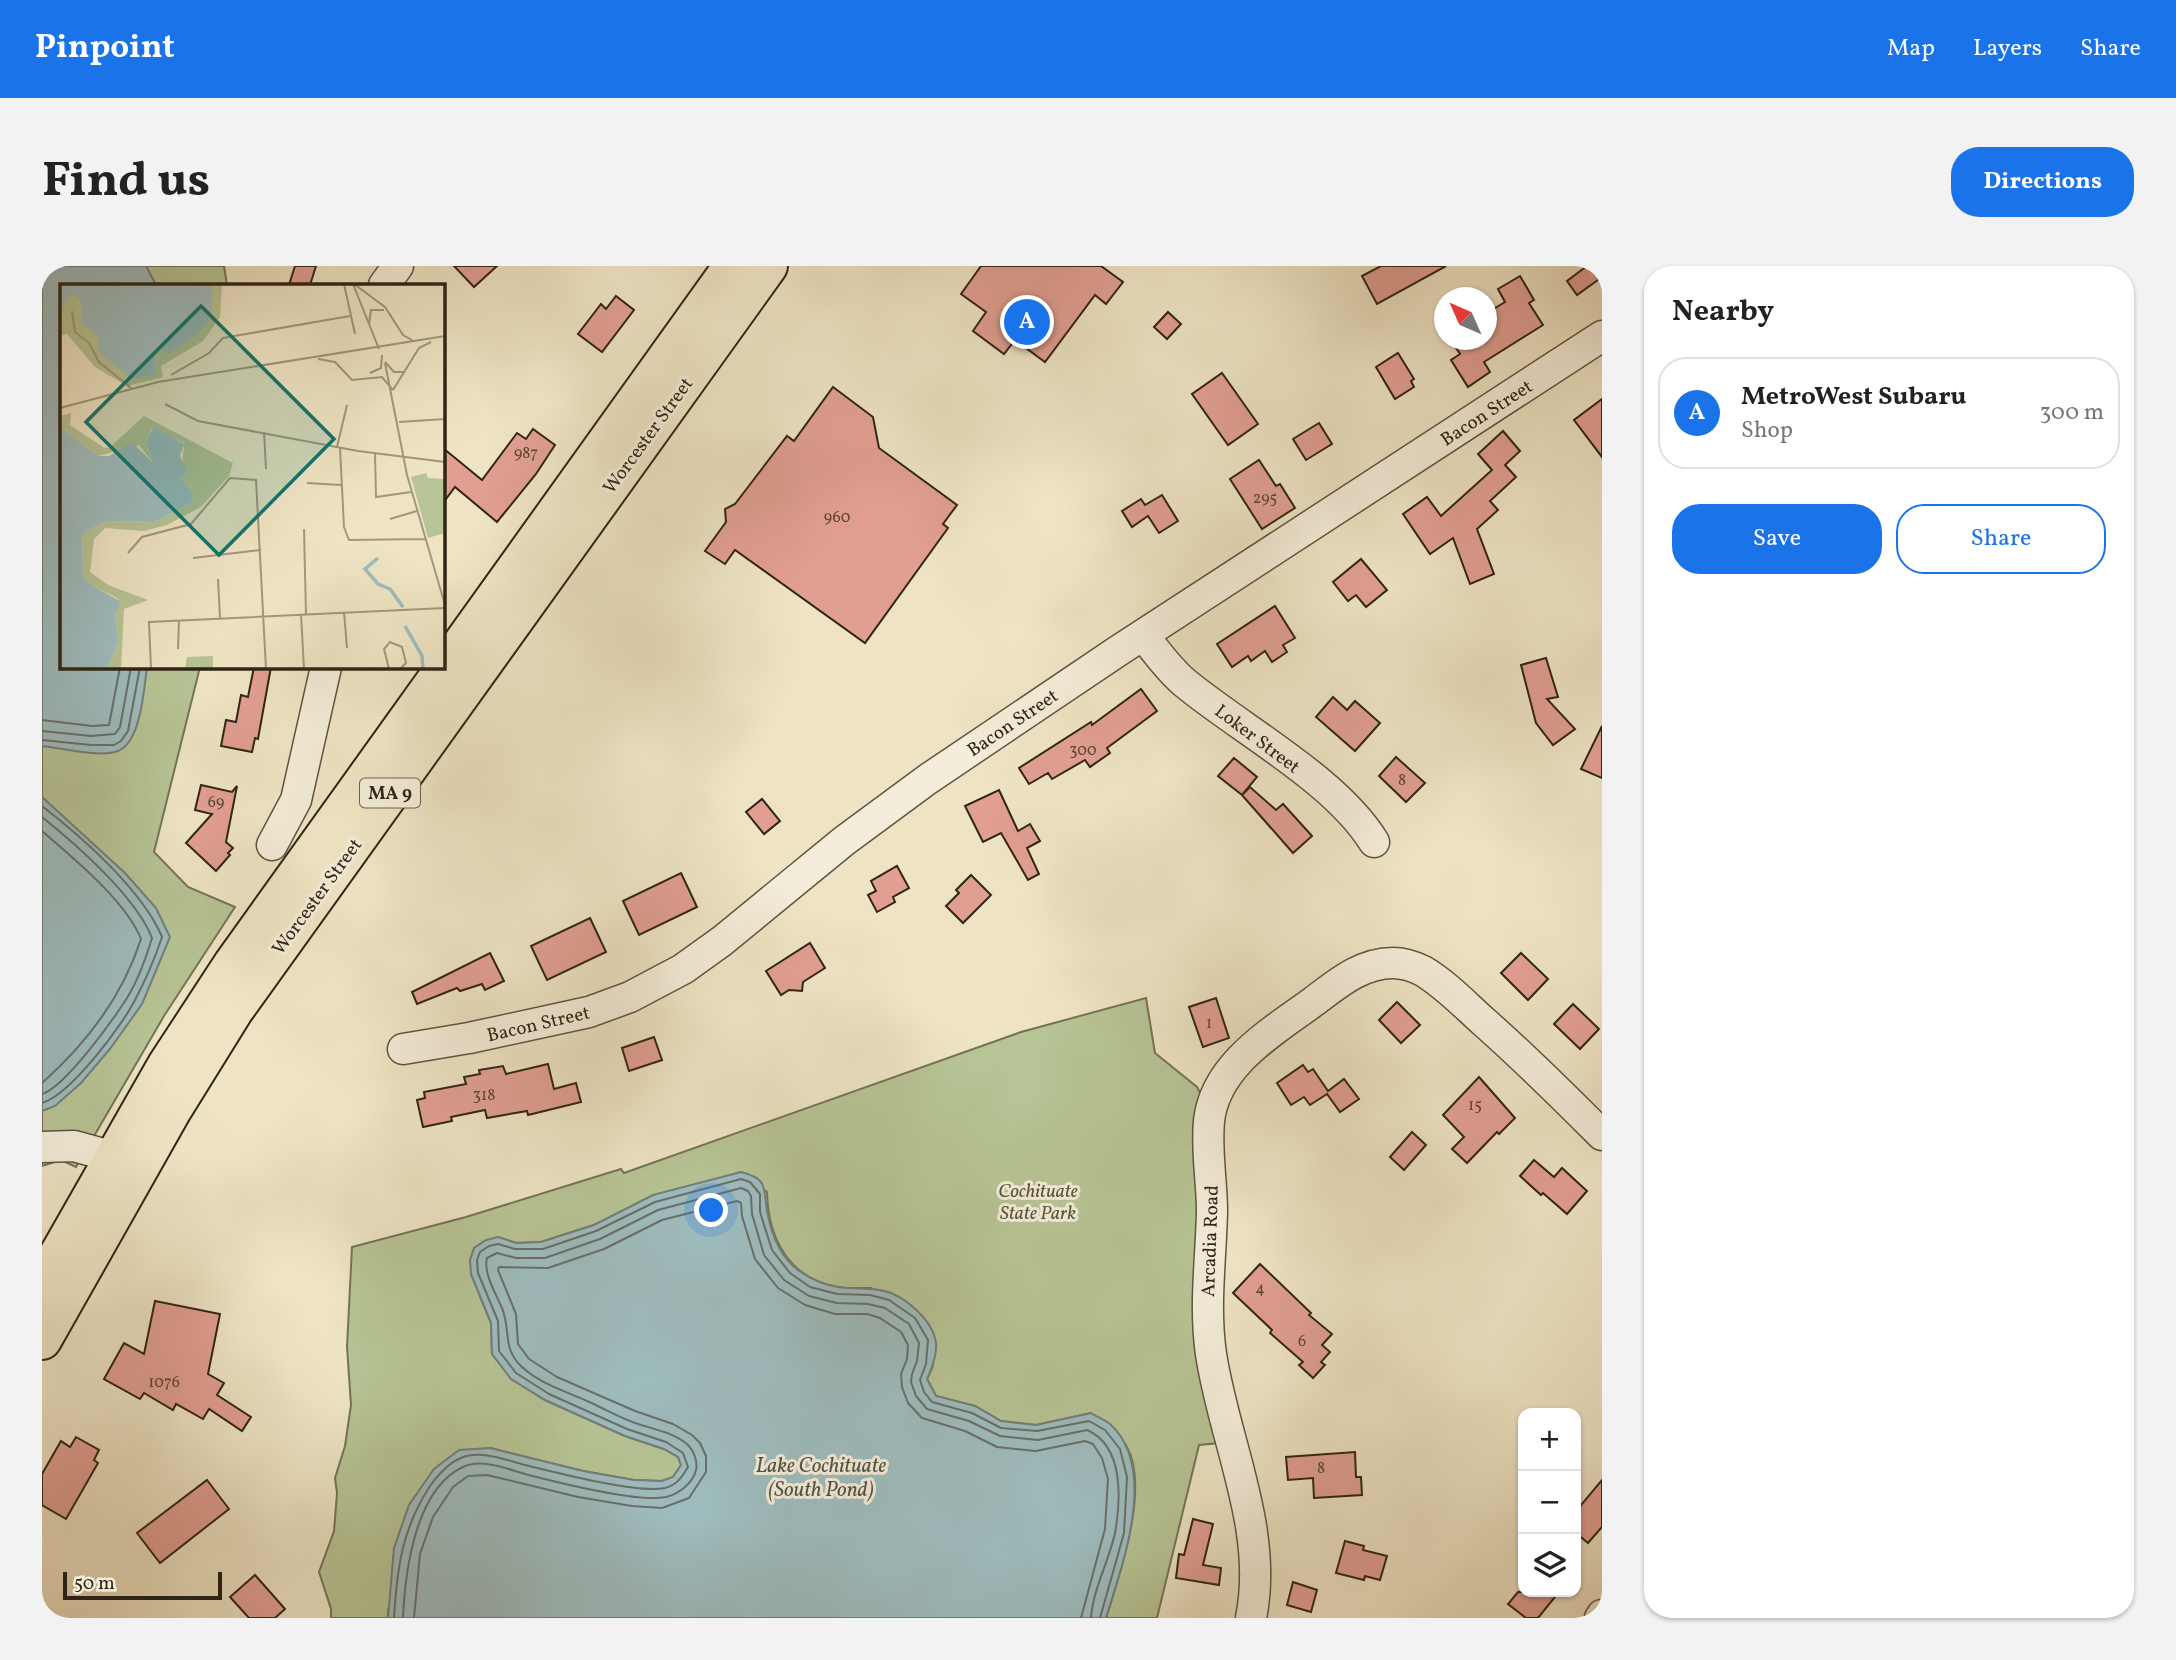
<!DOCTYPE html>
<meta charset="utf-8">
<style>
:root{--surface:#fff;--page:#f2f2f2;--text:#222;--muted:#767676;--line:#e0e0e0;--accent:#1a73e8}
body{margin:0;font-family:Vollkorn,serif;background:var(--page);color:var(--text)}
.controls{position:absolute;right:21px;bottom:21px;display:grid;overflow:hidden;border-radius:14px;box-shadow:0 2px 5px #0004}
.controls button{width:63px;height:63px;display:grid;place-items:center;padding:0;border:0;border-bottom:2px solid var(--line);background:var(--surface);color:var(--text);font:35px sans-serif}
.compass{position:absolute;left:1392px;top:21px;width:63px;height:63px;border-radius:50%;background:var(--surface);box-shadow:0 2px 5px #0004;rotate:315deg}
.scale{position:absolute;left:21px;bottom:18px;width:159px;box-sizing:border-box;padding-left:7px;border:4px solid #302415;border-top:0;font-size:19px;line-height:24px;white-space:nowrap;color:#302415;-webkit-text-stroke:5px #f4edd9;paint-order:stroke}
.you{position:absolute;left:670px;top:945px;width:24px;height:24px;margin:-18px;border:5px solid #fff;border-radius:50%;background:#1a73e8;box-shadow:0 0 0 10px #1a73e833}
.badge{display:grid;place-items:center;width:46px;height:46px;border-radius:50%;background:var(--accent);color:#fff;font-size:23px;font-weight:700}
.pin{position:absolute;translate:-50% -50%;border:4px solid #fff;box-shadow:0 2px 7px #0006}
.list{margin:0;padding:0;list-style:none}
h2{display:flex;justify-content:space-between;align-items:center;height:91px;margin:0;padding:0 28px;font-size:30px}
h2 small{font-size:23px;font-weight:400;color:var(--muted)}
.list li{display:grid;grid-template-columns:46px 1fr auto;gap:21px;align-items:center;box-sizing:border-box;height:112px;margin:0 14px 14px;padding:0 14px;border:2px solid var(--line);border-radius:28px}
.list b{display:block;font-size:26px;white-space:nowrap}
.list p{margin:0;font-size:23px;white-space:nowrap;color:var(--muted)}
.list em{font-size:23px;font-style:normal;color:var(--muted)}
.actions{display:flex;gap:14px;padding:21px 28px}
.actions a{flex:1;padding:16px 0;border:2px solid var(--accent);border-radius:28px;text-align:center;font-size:24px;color:var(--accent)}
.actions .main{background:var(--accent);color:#fff}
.icon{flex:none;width:38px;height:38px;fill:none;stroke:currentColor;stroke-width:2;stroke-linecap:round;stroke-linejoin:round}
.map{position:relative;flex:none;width:1560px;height:1352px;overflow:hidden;border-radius:28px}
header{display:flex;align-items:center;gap:42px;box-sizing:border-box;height:98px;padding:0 35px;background:var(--accent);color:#fff}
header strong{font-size:33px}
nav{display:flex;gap:38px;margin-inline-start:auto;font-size:24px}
.intro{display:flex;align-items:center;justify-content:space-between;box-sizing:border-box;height:168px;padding:0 42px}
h1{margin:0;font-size:49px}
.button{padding:18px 32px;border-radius:28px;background:var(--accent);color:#fff;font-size:24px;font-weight:700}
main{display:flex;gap:42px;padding:0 42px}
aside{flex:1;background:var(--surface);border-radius:28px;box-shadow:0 2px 5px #0004}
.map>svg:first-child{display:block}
.green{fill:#b7c495;stroke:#747455;stroke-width:2}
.water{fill:#9ebcbe;stroke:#727f7a;stroke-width:2}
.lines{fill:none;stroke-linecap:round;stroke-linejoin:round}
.shore{stroke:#67706a;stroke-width:2}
.building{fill:#e19f92;stroke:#302415;stroke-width:2}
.minor-casing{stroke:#605441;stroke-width:33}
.highway-casing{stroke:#302415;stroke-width:42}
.minor{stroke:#f4edd9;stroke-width:30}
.highway{stroke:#eee4c4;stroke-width:38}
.labels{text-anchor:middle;stroke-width:6;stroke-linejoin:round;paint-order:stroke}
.number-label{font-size:16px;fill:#5c4334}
.shield{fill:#f4edd9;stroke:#6b6050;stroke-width:2}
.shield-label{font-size:18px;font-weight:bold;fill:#302415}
.street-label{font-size:19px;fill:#302415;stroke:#f4edd9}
.park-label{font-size:19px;font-style:italic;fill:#58543b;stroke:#f4edd9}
.water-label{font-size:21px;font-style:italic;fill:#515248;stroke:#f4edd9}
.inset-river{fill:none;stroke:#9ebcbe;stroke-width:3.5}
.inset-road{fill:none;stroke:#a2977e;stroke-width:2}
.view{fill:#0f766e;fill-opacity:0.15;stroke:#0f766e;stroke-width:3.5}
.inset-edge{fill:none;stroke:#302415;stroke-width:3.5}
</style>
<header>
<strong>Pinpoint</strong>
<nav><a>Map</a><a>Layers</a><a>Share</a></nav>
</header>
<div class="intro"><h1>Find us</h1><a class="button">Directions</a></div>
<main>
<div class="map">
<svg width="1560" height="1352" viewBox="0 0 1560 1352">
<rect width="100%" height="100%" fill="#eee4c4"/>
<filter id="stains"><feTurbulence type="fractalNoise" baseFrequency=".00286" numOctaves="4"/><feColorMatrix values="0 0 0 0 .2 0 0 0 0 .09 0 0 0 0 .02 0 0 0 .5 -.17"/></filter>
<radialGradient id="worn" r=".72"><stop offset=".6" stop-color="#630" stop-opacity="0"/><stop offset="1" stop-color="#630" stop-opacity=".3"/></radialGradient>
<!-- green -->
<g class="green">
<path d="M0,0H182L185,19H19V401H158L112,586L146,621L193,641L122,750L34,901L19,894L0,900Z"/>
<path d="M1104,732L1113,787L1155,821L1161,832L1177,1177L1157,1179L1115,1352H1064C1077,1309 1108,1223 1085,1181C1079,1171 1059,1156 1049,1147L994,1159L959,1155L933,1140L894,1130L885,1113L891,1100L829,1022C818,1022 806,1023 796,1021C747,1013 726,972 725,926L699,906L655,919L552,959L499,976L474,977L456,971L429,1008L449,1057L450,1088L469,1112L503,1134L583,1170L622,1183L636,1191L639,1199L631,1211L620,1215L592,1214L541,1205L448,1182L346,1344V1352H289V1343L277,1306L292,1265L295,1227L293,1212L303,1180L309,1139L305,1081L310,981L424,951L579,903L582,907L979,766Z"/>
</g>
<!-- water -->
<g class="water">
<path d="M0,0H104L114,19H19V401H105C102,423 99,476 76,485C57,492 21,482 0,480Z"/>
<path d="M0,531L83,607L114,642L128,671L100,738L68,783L39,817L13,840L0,845Z"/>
<path d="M699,906C727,913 721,922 725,945C729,967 738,991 757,1005C769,1013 781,1019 796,1021C814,1024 832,1020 849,1027C866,1034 888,1053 893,1072C897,1084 890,1102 885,1113L894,1130L933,1140L959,1155L994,1159L1049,1147C1055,1151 1063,1154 1068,1158C1117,1202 1080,1300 1064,1352H346L352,1282L367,1239L392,1203L417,1184L448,1182L541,1205L592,1214L620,1215L631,1211L639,1199L636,1191L622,1183L583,1170L503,1134L469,1113L450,1088L449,1057L429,1008L428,994L432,982L444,974L456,971L474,977L499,976L552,959L611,929Z"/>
</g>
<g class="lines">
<!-- shore -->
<g class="shore">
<path d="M0,454L50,460L67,459L78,401"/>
<path d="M0,465L49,470L73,468L78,461L89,401"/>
<path d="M0,474L49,479H72L79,475L86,465L98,401"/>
<path d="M0,540C40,571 101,625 120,671C113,692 104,713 94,732C81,759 28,829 0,837"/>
<path d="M0,551C35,579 94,631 110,672C104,692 96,714 85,732C71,754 23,821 0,828"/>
<path d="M0,565C31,592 84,635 99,673C81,729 44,778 0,817"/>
<path d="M352,1352C355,1302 360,1263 388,1220C396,1209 406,1197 419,1192C440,1183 466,1195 487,1200C516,1207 596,1228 623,1222C635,1219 640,1211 646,1201L641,1187L624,1176L585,1163L507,1128L474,1107L457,1085L456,1055L436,1007L435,994L438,986L447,980L456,978L473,983H501L554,965L613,936L699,913L708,916L718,928V946L730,984L748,1007L768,1021L795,1028L828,1029L847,1034L873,1052L886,1074L884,1098L878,1114L882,1126L890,1136L930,1147L959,1162L995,1165L1047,1155L1063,1164L1078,1183L1085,1211L1082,1267L1058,1352"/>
<path d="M361,1352C363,1306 373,1223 421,1201C440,1192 465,1203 483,1208C514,1216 595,1237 624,1231C637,1228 651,1217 654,1204C656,1196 652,1185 646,1179C632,1166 610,1163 593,1157C576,1151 561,1142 545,1135C523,1125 496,1117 479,1100C460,1082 469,1064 460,1042C454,1028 441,1007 445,992L455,987L474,992H503L558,973L616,944L699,922L706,925L709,930L710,948L722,989L742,1014L767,1030L795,1037L826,1038L843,1042L867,1058L877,1077L875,1095L870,1108L869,1116L874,1130L885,1143L927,1155L958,1170L996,1174L1045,1164C1082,1180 1079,1233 1073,1267C1067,1295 1051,1323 1049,1352"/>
<path d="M372,1352L378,1288L391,1251L411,1221L426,1210L445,1209L536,1231L590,1240L620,1242L647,1232L664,1206V1190L658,1177L650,1169L631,1158L593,1145L515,1111L487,1093L476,1078L474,1048L456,1004L457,1001L506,1002L562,983L620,954L695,935L699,937L700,950L713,993L736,1022L763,1039L793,1048H825L838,1052L859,1066L866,1079L865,1093L859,1108L860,1121L866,1137L880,1152L923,1165L955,1181L994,1185L1043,1175L1051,1178L1060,1192L1066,1213L1063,1263L1039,1352"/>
</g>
</g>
<!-- building -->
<g class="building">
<path d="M253,0H274L268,19H247Z"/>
<path d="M412,0H455L432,21Z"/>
<path d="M939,0H1059L1081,16L1064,38L1053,29L1003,96L973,74L962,88L931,65L944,46L919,28Z"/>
<path d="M1339,0H1404L1335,38L1320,10Z"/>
<path d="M1545,0H1560V11L1535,29L1525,15Z"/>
<path d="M1478,10L1492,34L1487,37L1501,59L1442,96L1448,106L1426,121L1409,94L1418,88L1409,74H1445V47L1463,36L1456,23Z"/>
<path d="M574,30L592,44L560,86L536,68L559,38L564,43Z"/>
<path d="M1126,46L1139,58L1125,73L1112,61Z"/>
<path d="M1356,87L1372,113L1369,115L1372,121L1353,133L1334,101Z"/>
<path d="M1180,107L1216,158L1186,179L1150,128Z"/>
<path d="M791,121L831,151L837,182L915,239L901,258L906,262L823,377L693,284L683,298L663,285L684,256L683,243L693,238L745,170L752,175Z"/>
<path d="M1560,133V191L1532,154Z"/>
<path d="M1277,157L1290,178L1264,194L1251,173Z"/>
<path d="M491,163L513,179L494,208L455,256L413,221L401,237V182L440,214L475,167L484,173Z"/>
<path d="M1461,165L1478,185L1463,199L1474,211L1448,235L1456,244L1435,263L1452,308L1428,318L1411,272L1388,288L1361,248L1385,231L1399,250L1450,204L1436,188Z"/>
<path d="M1217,194L1234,220L1238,218L1253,242L1220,263L1188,213Z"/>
<path d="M1120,229L1136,255L1117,267L1106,250L1090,261L1080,245L1099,233L1103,239Z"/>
<path d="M1319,293L1345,324L1324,341L1314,329L1306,335L1291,316Z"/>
<path d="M1233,340L1253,372L1241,379L1245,386L1230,396L1223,385L1209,395L1206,390L1190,401L1175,378Z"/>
<path d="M1504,392L1516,431L1505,433L1533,463L1511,479L1494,457L1479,399Z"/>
<path d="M212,401H229L216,473L213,472L210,486L179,480L184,454L194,456L199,429L206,431Z"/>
<path d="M1099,423L1115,445L1065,482L1068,487L1048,501L1043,494L1010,513L1006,507L987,518L977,502L1049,456L1050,459Z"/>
<path d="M1291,431L1305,444L1313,435L1338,457L1313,485L1274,451Z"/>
<path d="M1560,460V512L1539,503Z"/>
<path d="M1354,491L1383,517L1364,536L1337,510Z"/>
<path d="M1192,492L1215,511L1200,529L1208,521L1234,544L1241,538L1270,570L1251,587L1200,529L1176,510Z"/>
<path d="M159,519L190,526L195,520L184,576L191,582L186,587L188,589L174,605L144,577L170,548L153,544Z"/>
<path d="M957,524L976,565L988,558L998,575L985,582L997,608L986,614L959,567L941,576L923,540Z"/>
<path d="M720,533L738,555L722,568L704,546Z"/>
<path d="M855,600L867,622L851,631L853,636L835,646L826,629L834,625L829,615Z"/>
<path d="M639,607L655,641L597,669L581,635Z"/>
<path d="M929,609L949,629L921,657L904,640L917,627L914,624Z"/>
<path d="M548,652L564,686L505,714L489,680Z"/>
<path d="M768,677L783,702L761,716L760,725L747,724L739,729L724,705Z"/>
<path d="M448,687L462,715L443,724L440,718L418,725L415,722L375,738L370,726Z"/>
<path d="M1479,687L1506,713L1486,734L1459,707Z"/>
<path d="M1174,732L1187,772L1161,781L1147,741Z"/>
<path d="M1355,736L1378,759L1359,777L1337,754Z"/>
<path d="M1531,738L1557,763L1538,783L1512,758Z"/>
<path d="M612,771L620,794L587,805L580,782Z"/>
<path d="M506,798L512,823L534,817L539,836L486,849L485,845L445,852L443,844L409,851L410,855L381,861L375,834L383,832L382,826L424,818L422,811L438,808L437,804L461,800L464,808Z"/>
<path d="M1261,799L1266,806L1271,803L1286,825L1302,813L1317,833L1298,846L1285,828L1268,839L1262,831L1249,839L1235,817Z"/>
<path d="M1437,811L1473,852L1457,868L1455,866L1425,897L1410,883L1422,871L1401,849Z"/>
<path d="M1370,866L1384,879L1362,904L1348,891Z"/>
<path d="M1492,894L1512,911L1520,902L1545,925L1525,948L1501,927L1499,929L1478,910Z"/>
<path d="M1218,998L1269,1047L1267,1049L1290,1068L1280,1079L1288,1086L1279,1096L1283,1099L1271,1112L1257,1099L1261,1096L1228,1067L1230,1064L1191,1027Z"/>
<path d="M113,1035L178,1048L166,1108L182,1117L175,1129L209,1151L200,1165L167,1143L161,1153L134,1138L131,1144L102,1127L98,1133L62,1113L82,1077L102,1088Z"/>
<path d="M34,1171L57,1184L52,1194L56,1197L24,1253L0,1239V1208L19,1175L28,1181Z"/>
<path d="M1313,1186L1314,1211H1319L1320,1229L1272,1232L1271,1212L1246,1214L1244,1191Z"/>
<path d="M165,1214L187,1243L118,1297L95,1267Z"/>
<path d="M1560,1214V1261L1546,1277L1534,1267V1245Z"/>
<path d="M1151,1253L1171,1258L1161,1299L1179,1302L1177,1319L1134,1312L1137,1288L1142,1289Z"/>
<path d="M1303,1275L1322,1280L1321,1284L1345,1290L1338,1314L1323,1310L1322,1314L1294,1307Z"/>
<path d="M213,1309L243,1343L233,1352H207L188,1331Z"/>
<path d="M1251,1316L1275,1324L1269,1346L1245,1339Z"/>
<path d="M1476,1326H1517L1496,1352H1484L1466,1338Z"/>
</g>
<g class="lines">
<defs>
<g id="minor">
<path d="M342,19L356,0"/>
<path d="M1101,369C1114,385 1127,404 1143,417C1200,464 1294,514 1332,576"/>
<path d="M230,579L254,534L284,401"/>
<path d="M361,783L427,772L547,746L588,731L641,703L680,675L802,575L886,513L1076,385L1560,70"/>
<path d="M0,881L32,880L72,891"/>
<path d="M1209,1352C1227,1263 1182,1175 1169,1088C1162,1040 1169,993 1170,945C1170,916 1164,885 1167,855C1173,799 1230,766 1271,736C1295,718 1319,697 1351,697C1362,697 1371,700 1381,705C1403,718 1422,738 1442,756C1483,792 1521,830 1560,869"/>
<path d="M1558,1352L1560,1349"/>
</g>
<g id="highway">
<path d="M0,1018L125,799L191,698L691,0"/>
<path d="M0,1074L130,844L192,744L726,0"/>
</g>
</defs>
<!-- minor casing -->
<use href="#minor" class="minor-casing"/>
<!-- highway casing -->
<use href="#highway" class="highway-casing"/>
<!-- minor -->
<use href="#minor" class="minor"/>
<!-- highway -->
<use href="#highway" class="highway"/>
</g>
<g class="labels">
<!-- number labels -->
<g class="number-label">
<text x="484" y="192">987</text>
<text x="1223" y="237">295</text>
<text x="795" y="256">960</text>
<text x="1041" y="489">300</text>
<text x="1360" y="519">8</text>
<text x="174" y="541">69</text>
<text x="1167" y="762">1</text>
<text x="442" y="834">318</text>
<text x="1433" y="844">15</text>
<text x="1218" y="1027">4</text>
<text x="1260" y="1080">6</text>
<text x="122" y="1121">1076</text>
<text x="1279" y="1207">8</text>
</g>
<!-- shield labels -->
<rect class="shield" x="318" y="512.5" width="60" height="29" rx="5"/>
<g class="shield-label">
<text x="348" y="533">MA 9</text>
</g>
<!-- street labels -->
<g class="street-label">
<text transform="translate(1444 146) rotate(-33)" y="7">Bacon Street</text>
<text transform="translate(605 169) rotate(-54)" y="7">Worcester Street</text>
<text transform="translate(970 456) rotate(-34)" y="7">Bacon Street</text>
<text transform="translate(1216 472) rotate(37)" y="7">Loker Street</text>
<text transform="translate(274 630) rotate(-54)" y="7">Worcester Street</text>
<text transform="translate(496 757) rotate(-13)" y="7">Bacon Street</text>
<text transform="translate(1167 975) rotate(-88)" y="7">Arcadia Road</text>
</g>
<!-- park labels -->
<g class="park-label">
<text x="996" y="931">Cochituate<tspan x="996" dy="22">State Park</tspan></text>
</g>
<!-- water labels -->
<g class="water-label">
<text x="779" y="1206">Lake Cochituate<tspan x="779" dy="24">(South Pond)</tspan></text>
</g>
</g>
<!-- overview -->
<g transform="translate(18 18)">
<rect width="385" height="385" fill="#eee4c4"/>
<path d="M0,0H162L160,33L143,57L101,82L103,93L67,102L35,83L7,50L0,52ZM11,129L10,141L43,163L49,164L84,132L173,179L169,192L141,223L107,241L84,247L45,244L34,255L30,288L48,301L88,316L64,325L61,385H47L58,358L55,333L59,315L31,301L23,291L22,250L45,237L95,238L131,219L121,195L124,159L92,145L86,157L93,179L79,161L38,172L0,142V132ZM366,189L368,194L385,195V249L368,254L351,193ZM153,372V385H125L127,373Z" fill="#b7c495"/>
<path d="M1,0H152V25L143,45L109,70L95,62V90L71,95L39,67L38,52L22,39L21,17L15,10L6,16L0,35ZM0,142L38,172H49L72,158L93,179L86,157L94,143L124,160L120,172L127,187L121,195L133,210L131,219L95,238L45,237L22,250L23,291L31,301L60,317L55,332L58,358L47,385H0Z" fill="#9ebcbe"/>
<path class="inset-river" d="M318,274L305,285L318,300L330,305L343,323M345,342L362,372L363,385"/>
<path class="inset-road" d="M284,0L295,50M293,0L319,65M294,0L325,23L343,51L352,56M12,27L15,48L29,59L39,78L71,104M309,40L311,26H324M258,75L275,78L292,96L322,93L333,106M325,78L334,88H345M325,79L347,191L385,321M310,89L321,84L322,71M111,91L149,69L163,54L290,32M333,106L359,64L371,58M105,120L138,137L298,167L385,178M0,124L98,98L385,52M339,138L385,135M204,148L206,185M277,163L287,121M280,164L284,243L289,256L365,255M315,170L316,213L351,208M247,199L281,201M330,235L357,227M244,245L246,330M68,269L82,253L131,240L170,194L196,196L206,385M133,274L201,266M158,295L160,334M284,328L287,364M241,330L244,385M118,365L119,336M91,385L89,338L385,324M329,385L324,365L330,358L342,363L346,379L340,385"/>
<path class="view" d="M141,22L274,155L159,271L26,138Z"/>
<rect width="385" height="385" class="inset-edge"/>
</g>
<rect width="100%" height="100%" filter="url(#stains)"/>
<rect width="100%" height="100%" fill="url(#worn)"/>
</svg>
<div class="controls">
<button>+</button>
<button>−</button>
<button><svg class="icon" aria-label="layers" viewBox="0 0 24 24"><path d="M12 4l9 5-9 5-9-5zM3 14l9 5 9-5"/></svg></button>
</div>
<svg class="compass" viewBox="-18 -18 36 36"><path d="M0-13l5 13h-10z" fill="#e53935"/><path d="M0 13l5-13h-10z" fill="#767676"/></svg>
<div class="scale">50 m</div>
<div class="you"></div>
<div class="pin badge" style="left:985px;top:56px">A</div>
</div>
<aside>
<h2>Nearby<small></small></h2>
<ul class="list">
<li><span class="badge">A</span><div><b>MetroWest Subaru</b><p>Shop</p></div><em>300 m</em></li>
</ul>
<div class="actions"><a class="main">Save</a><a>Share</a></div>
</aside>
</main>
